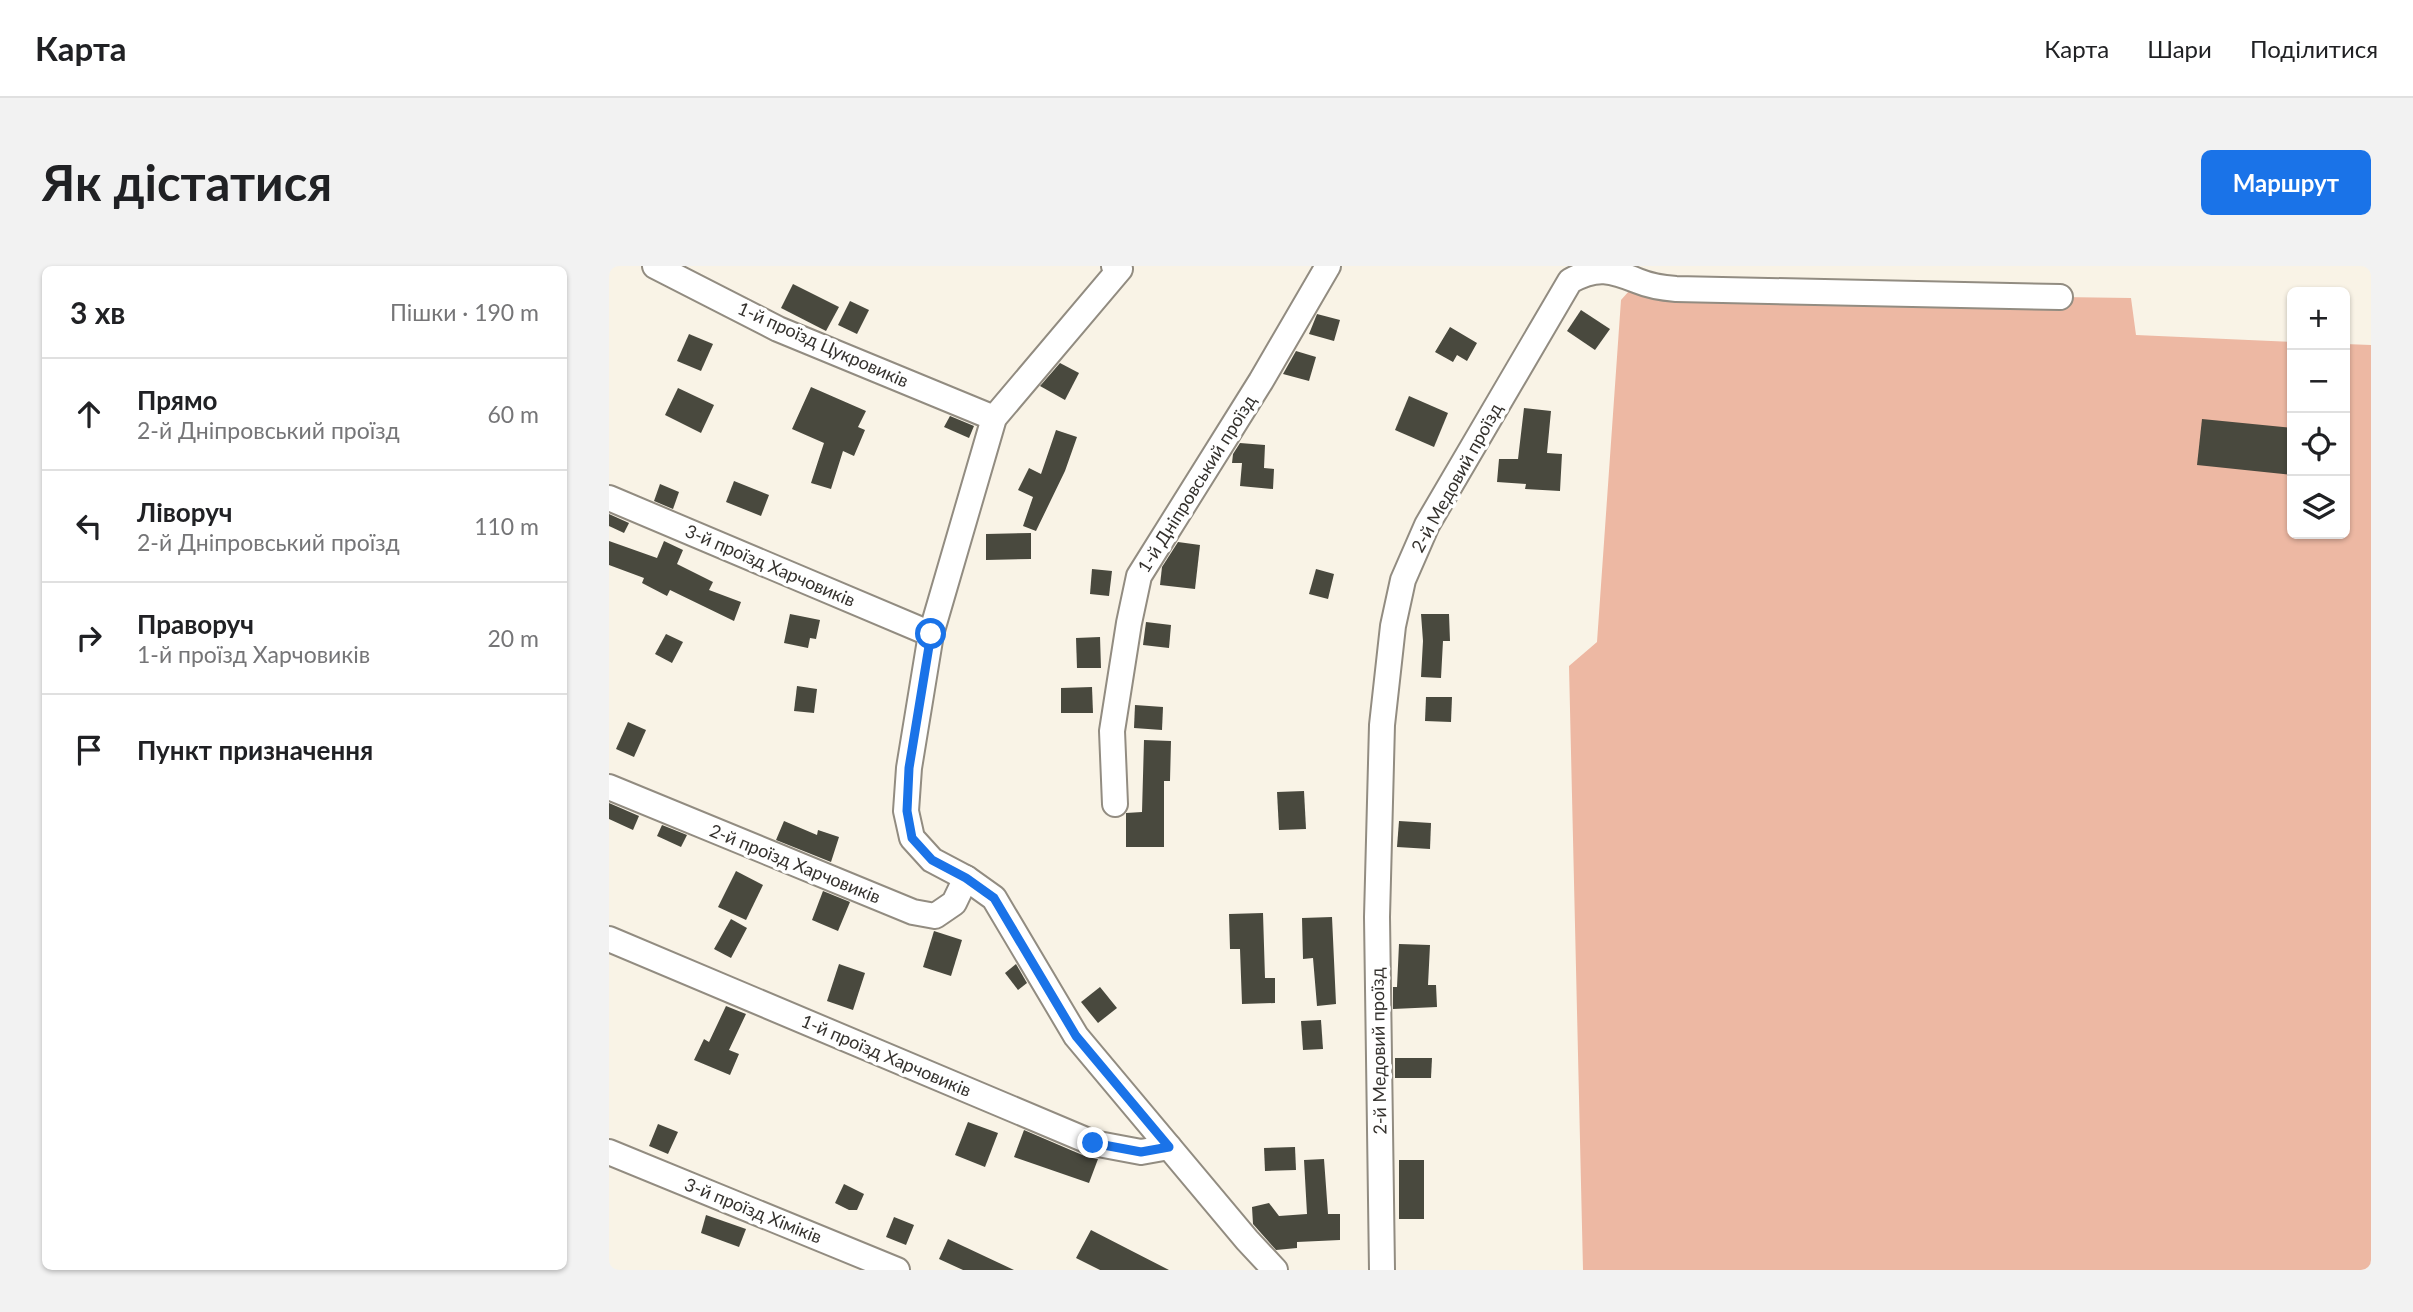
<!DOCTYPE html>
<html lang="uk">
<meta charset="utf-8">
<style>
:root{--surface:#fff;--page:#f2f2f2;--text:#202124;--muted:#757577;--line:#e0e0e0;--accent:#1a73e8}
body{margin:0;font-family:Lato,sans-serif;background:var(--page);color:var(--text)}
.controls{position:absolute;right:21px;top:21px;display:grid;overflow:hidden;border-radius:10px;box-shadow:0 2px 5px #0004}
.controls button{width:63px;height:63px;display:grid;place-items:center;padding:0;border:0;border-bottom:2px solid var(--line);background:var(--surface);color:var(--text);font:35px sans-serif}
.stop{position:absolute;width:21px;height:21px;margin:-16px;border:5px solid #1a73e8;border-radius:50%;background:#fff}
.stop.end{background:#1a73e8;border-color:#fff;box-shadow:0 2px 7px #0008}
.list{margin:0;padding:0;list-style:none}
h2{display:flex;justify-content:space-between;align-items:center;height:91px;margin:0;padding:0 28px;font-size:30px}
h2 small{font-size:23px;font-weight:400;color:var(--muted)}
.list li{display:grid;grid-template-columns:46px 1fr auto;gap:21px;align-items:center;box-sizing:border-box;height:112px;padding:0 28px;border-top:2px solid var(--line)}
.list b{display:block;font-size:26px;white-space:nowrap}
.list p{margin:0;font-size:23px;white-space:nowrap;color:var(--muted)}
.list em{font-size:23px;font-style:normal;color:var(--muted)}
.icon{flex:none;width:38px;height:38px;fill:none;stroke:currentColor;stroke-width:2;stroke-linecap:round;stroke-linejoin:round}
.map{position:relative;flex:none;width:1762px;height:1004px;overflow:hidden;border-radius:10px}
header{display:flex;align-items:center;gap:42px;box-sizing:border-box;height:98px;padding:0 35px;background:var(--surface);border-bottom:2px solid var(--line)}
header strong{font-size:33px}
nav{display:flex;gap:38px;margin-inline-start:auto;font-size:24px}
.intro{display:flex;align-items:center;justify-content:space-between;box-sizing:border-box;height:168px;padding:0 42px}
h1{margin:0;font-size:49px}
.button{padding:18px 32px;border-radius:10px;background:var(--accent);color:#fff;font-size:24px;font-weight:700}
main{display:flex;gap:42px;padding:0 42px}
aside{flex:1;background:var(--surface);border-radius:10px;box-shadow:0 2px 5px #0004}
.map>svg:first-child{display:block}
.green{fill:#edb8a3}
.building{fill:#49493e}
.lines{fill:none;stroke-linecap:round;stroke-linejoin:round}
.minor-casing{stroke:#928c81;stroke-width:28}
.minor{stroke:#fff;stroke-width:24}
.route{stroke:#1a73e8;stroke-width:9}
.labels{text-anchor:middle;stroke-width:7;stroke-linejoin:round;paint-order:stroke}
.street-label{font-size:18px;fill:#35322e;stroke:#fff}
</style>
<header>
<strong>Карта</strong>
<nav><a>Карта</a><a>Шари</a><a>Поділитися</a></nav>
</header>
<div class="intro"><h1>Як дістатися</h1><a class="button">Маршрут</a></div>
<main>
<aside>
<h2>3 хв<small>Пішки · 190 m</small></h2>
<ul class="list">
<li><svg class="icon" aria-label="ahead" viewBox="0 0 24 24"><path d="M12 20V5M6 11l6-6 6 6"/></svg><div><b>Прямо</b><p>2-й Дніпровський проїзд</p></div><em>60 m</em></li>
<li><svg class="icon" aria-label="left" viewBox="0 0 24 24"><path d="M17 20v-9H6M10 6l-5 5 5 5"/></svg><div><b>Ліворуч</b><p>2-й Дніпровський проїзд</p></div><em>110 m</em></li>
<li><svg class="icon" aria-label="right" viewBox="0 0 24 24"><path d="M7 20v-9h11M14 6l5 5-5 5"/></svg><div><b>Праворуч</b><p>1-й проїзд Харчовиків</p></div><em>20 m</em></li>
<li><svg class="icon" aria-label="arrive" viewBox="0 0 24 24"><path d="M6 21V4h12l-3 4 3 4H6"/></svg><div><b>Пункт призначення</b></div></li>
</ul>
</aside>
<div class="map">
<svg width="1762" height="1004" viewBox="0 0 1762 1004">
<rect width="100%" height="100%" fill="#f9f3e6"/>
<!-- green -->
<path class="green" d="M1029,15L1451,31L1522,32L1527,69L1683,76V268H1736V78L1762,79V1004H974L960,400L988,376L1012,34Z"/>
<!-- building -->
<g class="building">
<path d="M184,18L230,41L217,65L172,42Z"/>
<path d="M241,35L260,44L248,68L229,59Z"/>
<path d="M972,44L1001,63L986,84L958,65Z"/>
<path d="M708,48L731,54L725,75L700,68Z"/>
<path d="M841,61L868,77L858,95L848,89L844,96L826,86Z"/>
<path d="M80,68L104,78L92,105L68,95Z"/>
<path d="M687,85L707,91L700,115L674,108Z"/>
<path d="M451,97L470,107L456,134L431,120Z"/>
<path d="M202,121L257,145L249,161L256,164L245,190L234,185L222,223L202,217L215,177L183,163Z"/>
<path d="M69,122L105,139L92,167L56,149Z"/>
<path d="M800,130L839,147L825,181L786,164Z"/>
<path d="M915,142L942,145L938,187L953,188L951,225L916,223L917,218L888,216L890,193H909Z"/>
<path d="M341,150L365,160L360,172L335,161Z"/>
<path d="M1593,153L1683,162V209L1588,199Z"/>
<path d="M447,164L468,171L456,205L427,265L414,260L424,231L409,224L420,202L432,208Z"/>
<path d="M631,177L656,179L655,202L665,203L664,223L631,220L633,197H623L624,188Z"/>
<path d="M125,215L160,229L152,250L117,236Z"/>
<path d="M51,218L70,226L64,243L45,235Z"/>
<path d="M0,248L20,257L15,267L0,260Z"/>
<path d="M422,267V293L377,294V268Z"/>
<path d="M0,275L48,292L55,275L74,284L68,298L104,316L100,324L132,336L125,355L61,324L58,330L33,317L35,312L0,299Z"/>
<path d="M569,276L591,279L586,323L551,319L553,301Z"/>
<path d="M483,303L503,305L500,330L481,328Z"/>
<path d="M707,303L725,308L719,333L700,328Z"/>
<path d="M181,348L211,354L207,373L201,372L199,382L175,377Z"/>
<path d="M812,348H840L841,375H834L832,412L812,411L814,375Z"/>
<path d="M537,356L562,359L560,382L534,379Z"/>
<path d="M57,368L74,376L63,397L46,388Z"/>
<path d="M491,371L492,402H468L467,372Z"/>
<path d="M188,420L208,423L205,447L185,445Z"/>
<path d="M483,421L484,447H452V422Z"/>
<path d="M817,431H843L842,456L816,455Z"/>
<path d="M526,439L554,441L553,464L525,462Z"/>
<path d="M19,456L37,464L25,491L7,483Z"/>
<path d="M535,474L562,475L561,515H555V581H517V547L533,546Z"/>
<path d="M695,525L697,563L670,564L668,526Z"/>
<path d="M0,537L30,550L24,564L0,553Z"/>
<path d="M175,555L208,569L209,564L230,571L222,596L167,574Z"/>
<path d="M790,555L822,557L821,583L788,581Z"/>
<path d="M53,559L78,569L72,581L48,570Z"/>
<path d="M127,605L154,619L137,654L109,641Z"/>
<path d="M214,625L241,636L229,665L203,654Z"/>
<path d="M654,647L656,712H666V737L633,738L631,683H621L620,648Z"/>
<path d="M723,651L727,738L708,740L704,692L694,693L693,652Z"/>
<path d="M122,653L138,662L122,692L105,683Z"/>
<path d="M325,665L353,674L342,710L314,701Z"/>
<path d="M790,678L821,679L819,719H827L828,741L784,743V721H788Z"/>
<path d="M230,698L256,707L244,744L218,735Z"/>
<path d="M407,698L418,717L409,724L396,707Z"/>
<path d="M491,721L508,742L489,757L472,736Z"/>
<path d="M117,740L137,748L120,784L130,788L121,809L85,794L95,773L100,776Z"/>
<path d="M712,754L714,783L694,784L692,755Z"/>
<path d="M786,792H823L822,812H786Z"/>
<path d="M359,856L389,867L376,901L346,889Z"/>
<path d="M49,858L69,866L59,888L40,880Z"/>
<path d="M415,864L478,891L489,893L480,917L405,891Z"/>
<path d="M686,881L687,904L656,905L655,882Z"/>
<path d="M715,893L719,948H731V974L688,976V982L667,984L644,958L643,941L660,937L670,950L698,948L695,894Z"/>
<rect x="790" y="894" width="25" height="59"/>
<path d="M235,918L255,928L248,944H240L226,937Z"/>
<path d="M97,949L137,963L130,981L92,967Z"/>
<path d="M285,951L305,959L297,979L277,971Z"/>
<path d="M482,964L519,983L560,1004H491L467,992Z"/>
<path d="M339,973L405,1004H354L330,993Z"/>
</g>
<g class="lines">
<defs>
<g id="minor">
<path d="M46,0L169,63L385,152"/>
<path d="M505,0L511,3L385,152L322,368L300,502L297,545L303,572L323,594L357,612L385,632L467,770L638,974L666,1004"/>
<path d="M0,232L322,368"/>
<path d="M0,521L304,646L326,650L345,637L357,612"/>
<path d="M506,538L503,465L520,357L530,310L652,115L719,0"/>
<path d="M0,673L484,877L532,886L560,881"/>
<path d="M0,886L288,1004"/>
<path d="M773,1004L768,651L773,459L784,360L794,314L818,259L961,15C988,0 1002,4 1029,15C1041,20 1054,22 1067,23L1451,31"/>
</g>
</defs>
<!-- minor casing -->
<use href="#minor" class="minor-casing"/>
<!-- minor -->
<use href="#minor" class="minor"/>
</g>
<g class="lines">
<!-- route -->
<path class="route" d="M322,368L300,502L298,545L303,572L323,594L357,612L385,632L467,770L560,881L532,886L484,877"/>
</g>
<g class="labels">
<!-- street labels -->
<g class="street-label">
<text transform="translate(214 79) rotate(24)" y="6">1-й проїзд Цукровиків</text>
<text transform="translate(848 212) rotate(-61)" y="6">2-й Медовий проїзд</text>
<text transform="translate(588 218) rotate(-58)" y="6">1-й Дніпровський проїзд</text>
<text transform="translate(161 300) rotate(23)" y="6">3-й проїзд Харчовиків</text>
<text transform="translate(186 598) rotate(22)" y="6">2-й проїзд Харчовиків</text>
<text transform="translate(770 785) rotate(-91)" y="6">2-й Медовий проїзд</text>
<text transform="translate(277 790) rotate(23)" y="6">1-й проїзд Харчовиків</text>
<text transform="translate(144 945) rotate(22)" y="6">3-й проїзд Хіміків</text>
</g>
</g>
</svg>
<div class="controls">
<button>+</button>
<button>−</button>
<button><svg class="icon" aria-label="locate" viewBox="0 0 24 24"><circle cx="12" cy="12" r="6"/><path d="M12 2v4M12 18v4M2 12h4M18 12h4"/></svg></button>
<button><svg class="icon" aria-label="layers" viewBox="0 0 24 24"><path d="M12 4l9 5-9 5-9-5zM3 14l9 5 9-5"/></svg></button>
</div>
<div class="stop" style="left:322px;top:368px"></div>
<div class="stop end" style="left:484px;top:877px"></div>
</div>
</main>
